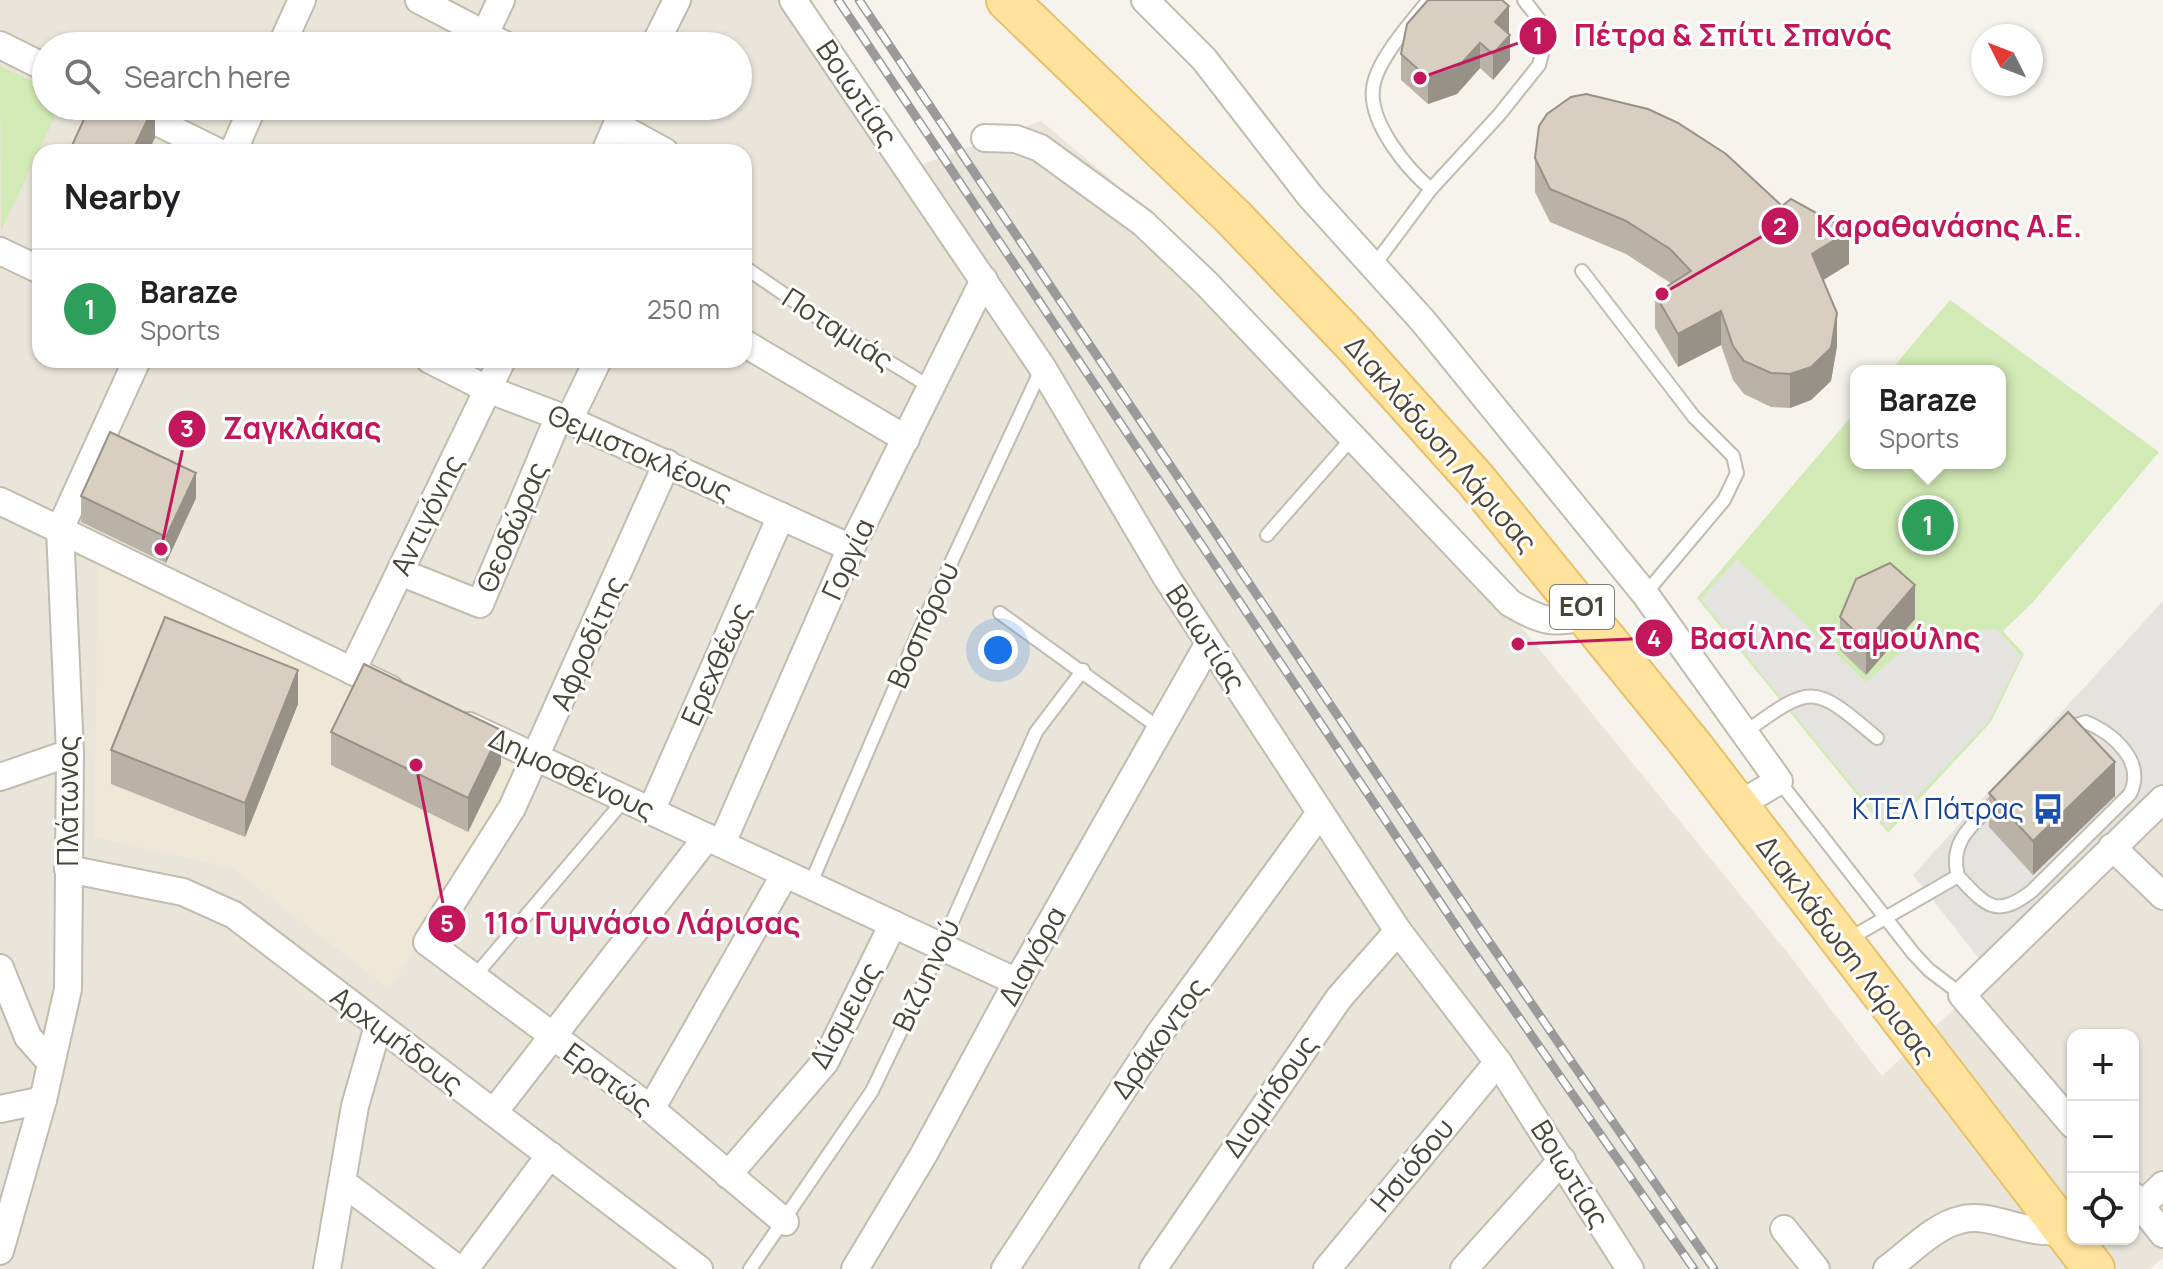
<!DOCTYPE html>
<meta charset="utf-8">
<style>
:root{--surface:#fff;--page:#f2f2f2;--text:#202124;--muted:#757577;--line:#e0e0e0;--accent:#7c3aed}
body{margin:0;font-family:Manrope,sans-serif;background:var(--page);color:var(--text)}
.controls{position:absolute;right:24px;bottom:24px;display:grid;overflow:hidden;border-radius:16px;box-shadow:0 2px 6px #0004}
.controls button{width:72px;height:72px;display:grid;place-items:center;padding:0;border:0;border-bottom:2px solid var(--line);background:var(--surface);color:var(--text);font:40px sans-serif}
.compass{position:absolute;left:1971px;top:24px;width:72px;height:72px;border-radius:50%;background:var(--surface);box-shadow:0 2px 6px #0004;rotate:312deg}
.you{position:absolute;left:998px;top:650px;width:28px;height:28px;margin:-20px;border:6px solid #fff;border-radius:50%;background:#1a73e8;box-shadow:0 0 0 12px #1a73e833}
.badge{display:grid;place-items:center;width:52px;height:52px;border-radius:50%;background:var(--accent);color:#fff;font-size:26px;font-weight:700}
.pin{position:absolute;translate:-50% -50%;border:4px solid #fff;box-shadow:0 2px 8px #0006}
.popup{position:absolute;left:1850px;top:365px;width:156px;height:104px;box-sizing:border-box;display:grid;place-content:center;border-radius:16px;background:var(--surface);filter:drop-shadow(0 2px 6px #0005);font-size:26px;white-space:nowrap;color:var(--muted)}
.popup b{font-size:30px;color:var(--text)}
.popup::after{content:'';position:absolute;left:50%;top:100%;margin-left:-16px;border:16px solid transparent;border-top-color:var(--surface)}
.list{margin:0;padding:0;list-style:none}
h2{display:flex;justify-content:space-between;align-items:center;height:104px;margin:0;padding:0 32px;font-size:34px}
h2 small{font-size:26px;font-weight:400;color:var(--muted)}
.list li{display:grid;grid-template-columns:52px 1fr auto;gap:24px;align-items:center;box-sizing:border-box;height:120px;padding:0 32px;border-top:2px solid var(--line)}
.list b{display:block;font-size:30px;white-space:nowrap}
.list p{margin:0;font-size:26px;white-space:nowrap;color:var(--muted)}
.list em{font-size:26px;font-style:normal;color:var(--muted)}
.icon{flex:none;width:44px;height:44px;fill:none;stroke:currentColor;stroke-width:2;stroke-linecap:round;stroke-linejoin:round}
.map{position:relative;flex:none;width:2163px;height:1269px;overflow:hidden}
.search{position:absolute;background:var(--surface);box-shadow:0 2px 6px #0004;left:32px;top:32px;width:720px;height:88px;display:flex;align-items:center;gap:20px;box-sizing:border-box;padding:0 28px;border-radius:44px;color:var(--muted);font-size:30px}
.panel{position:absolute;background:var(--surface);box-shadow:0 2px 6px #0004;left:32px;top:144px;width:720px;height:224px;border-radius:24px}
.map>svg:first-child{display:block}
.residential{fill:#eae5da;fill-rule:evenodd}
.education{fill:#efe8d6}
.green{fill:#d2eab5}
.parking{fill:#e5e3e0}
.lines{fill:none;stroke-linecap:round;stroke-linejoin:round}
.lane-casing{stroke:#c2bbae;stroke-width:16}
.street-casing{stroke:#c2bbae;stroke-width:30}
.primary-casing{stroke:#e6c16a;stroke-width:44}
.lane{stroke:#fff;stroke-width:12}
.street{stroke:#fff;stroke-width:26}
.primary{stroke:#ffe39c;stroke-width:40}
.rail-casing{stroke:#9a9a9a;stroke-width:9}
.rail{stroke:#fff;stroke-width:6;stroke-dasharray:18;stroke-linecap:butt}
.wall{fill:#bab2a6}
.shaded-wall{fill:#979187}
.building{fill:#d8cfc1;stroke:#979187;stroke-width:2}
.labels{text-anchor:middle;stroke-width:6;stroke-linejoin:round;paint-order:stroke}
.shield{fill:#fff;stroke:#817c74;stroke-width:2}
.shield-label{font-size:26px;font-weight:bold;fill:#4b4439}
.street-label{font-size:28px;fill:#4b4439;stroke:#fff}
.transit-label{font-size:28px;fill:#164399;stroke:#fff;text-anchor:end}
.leader{fill:none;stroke:#c2185b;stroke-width:3}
.callout-dot{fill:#c2185b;stroke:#fff;stroke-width:3}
.mark-label{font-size:24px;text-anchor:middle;font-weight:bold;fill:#fff}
.callout-label{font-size:30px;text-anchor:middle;font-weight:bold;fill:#c2185b;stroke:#fff;stroke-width:6;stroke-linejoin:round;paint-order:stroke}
</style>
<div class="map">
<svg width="2163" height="1269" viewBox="0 0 2163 1269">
<rect width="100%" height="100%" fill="#f6f3ec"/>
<!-- residential -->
<path class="residential" d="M0,0H797L912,168L1041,121L1166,226L1491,590L1787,952L1882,1076L2163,814V1258L2149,1269H0ZM46,46H738V106H46ZM40,152H744V360H40ZM2073,1035H2133V1239H2073Z"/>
<!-- education -->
<path class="education" d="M98,559L528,766L495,829L389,989L232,868L94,837Z"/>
<!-- green -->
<g class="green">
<path d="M0,66L46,88V106H60L1,231Z"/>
<path d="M1950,300L2159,452L2033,602L2003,631L2024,654L1991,722L1888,833L1697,598L1856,411V463H2000V371H1890Z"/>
</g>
<!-- parking -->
<g class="parking">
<path d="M1737,559L1866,682L1923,633L1996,629L2021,656L1988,722L1887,828L1701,599Z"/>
<path d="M2163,601V788L1981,961L1913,875Z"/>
</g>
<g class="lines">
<defs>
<g id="lane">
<path d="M1429,0C1412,21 1375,62 1373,89C1369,123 1407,169 1431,189"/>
<path d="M746,268L827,324L932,388"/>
<path d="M1372,268L1431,189L1499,115L1539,65L1548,31L1524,0"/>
<path d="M1582,271L1694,417L1733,456L1737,473L1724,500L1645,594"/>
<path d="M1267,535L1353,437"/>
<path d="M1000,613L1162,730"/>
<path d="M1744,733C1813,683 1813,684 1877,738"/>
<path d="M1779,781L1913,953L1929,970L1962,995"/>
<path d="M1958,876C1948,840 1975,823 1999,798"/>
<path d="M810,885L920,629L1041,370"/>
<path d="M1847,940L1958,876C1986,906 1996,919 2032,891L2130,794C2146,762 2114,734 2086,722L2064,729"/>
<path d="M474,977L625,799"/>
<path d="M750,1269L872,1091L941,947L1036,732L1083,670"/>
</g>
<g id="street">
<path d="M419,0L507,46"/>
<path d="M793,0L1042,367L1167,578L1398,931L1498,1062L1630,1269"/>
<path d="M1145,0L1204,59L1310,196L1423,321L1645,594L1779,781L1737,806"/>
<path d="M485,34L501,0"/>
<path d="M0,45L46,68"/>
<path d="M281,46L302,0"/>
<path d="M654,46L677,0"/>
<path d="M125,106L218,152"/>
<path d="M618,126L665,152"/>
<path d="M985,138L1016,139L1040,148L1143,223L1206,283L1510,603C1543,622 1551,624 1588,616"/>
<path d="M233,152L253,106"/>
<path d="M605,152L625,106"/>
<path d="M0,251L40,270"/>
<path d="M744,343L906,439"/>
<path d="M430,360L487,389L569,420L851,548"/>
<path d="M569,420L598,360"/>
<path d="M667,463L512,808L427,942L651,1109L785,1222"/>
<path d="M0,501L390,689"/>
<path d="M400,572L480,604L559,416"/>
<path d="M352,671L502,360"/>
<path d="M469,726L1017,982"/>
<path d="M0,777L70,753"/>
<path d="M651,811L781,516"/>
<path d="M722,843L851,548L984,280"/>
<path d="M2112,847L2163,896"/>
<path d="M68,869L183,892L234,915L699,1269"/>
<path d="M0,968L28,1037L51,1063"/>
<path d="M0,1109L43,1100"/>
<path d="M651,1109L785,874"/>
<path d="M494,1112L707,837"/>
<path d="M2073,1125L1962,995L2163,799"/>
<path d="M728,1175L825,1062L893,924"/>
<path d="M342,1182L458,1269"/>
<path d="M2133,1196L2163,1234"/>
<path d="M2141,1206L2163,1185"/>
<path d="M1784,1229L1816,1269"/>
<path d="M0,1251L43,1100L68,989L70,753L60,529L137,360"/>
<path d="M327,1269L355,1106L378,1026"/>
<path d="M465,1269L550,1155"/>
<path d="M855,1269L924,1154L1017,982L1209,643"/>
<path d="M1005,1269L1160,1033L1320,813"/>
<path d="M1153,1269L1339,998L1398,931"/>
<path d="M1327,1269L1498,1062"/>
<path d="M1464,1269L1562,1160"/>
<path d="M1887,1269C1909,1253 1934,1226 1960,1220C1991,1211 2025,1237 2064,1230"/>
</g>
<path id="primary" d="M1007,0L1234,218L1356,346L1476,480L1692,746L2094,1269"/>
</defs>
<!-- lane casing -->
<use href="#lane" class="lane-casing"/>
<!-- street casing -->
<use href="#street" class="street-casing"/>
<!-- primary casing -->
<use href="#primary" class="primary-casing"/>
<!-- lane -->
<use href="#lane" class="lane"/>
<!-- street -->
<use href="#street" class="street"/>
<!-- primary -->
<use href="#primary" class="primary"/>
<defs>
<g id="rail">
<path d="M838,0L1468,944L1694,1269"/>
<path d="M859,0L1483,933L1714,1269"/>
</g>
</defs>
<!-- rail casing -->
<use href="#rail" class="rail-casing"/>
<!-- rail -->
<use href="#rail" class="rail"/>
</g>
<!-- wall -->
<g class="wall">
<path d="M1509,32L1508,33L1510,60L1493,80L1480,68L1457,94L1428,104L1401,80V54Z"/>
<path d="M1535,158L1782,206L1849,264L1823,280L1837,346L1831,381L1811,400L1790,408L1771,407L1744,394L1733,380L1721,345L1678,367L1655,328V294L1672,284L1626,254L1550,222L1535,192Z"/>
<path d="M81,496L196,498L166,563L81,522Z"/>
<path d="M1840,617L1915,619L1866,675L1840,650Z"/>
<path d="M298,704L245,837L111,784V750Z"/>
<path d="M331,732L501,764L468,832L331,765Z"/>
<path d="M1989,793L2115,796L2033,875L1989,827Z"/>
</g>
<!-- shaded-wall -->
<g class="shaded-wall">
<path d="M1509,6V32L1495,48V22Z"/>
<path d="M1510,35V60L1493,80V54Z"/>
<path d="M1480,43V68L1457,94L1428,104V78Z"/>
<path d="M155,106V138L148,152H132Z"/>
<path d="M1849,231V264L1812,287V254Z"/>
<path d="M1721,311V345L1678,367V334Z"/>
<path d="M1837,313V346L1831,381L1811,400L1790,408V374Z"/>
<path d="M196,473V498L166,563V537Z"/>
<path d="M1915,585V619L1866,675V642Z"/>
<path d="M298,670V704L245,837V803Z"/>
<path d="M501,730V764L468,832V798Z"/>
<path d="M2115,762V796L2033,875V841Z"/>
</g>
<!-- building -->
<g class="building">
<path d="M1428,0H1502L1509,6L1495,22L1510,35L1493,54L1480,43L1457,68L1428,78L1401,54L1407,24Z"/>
<path d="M1586,94L1648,109L1678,123L1726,154L1782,206L1791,199L1849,231L1812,254L1837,313L1831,348L1811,367L1790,374L1771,373L1744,361L1733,346L1721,311L1678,334L1655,294L1691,271L1670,249L1626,221L1550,189L1535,158L1539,126L1547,114L1571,97Z"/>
<path d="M90,106H154L132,152H69Z"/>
<path d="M110,432L196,473L166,537L81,496Z"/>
<path d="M1890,563L1915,585L1866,642L1840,617L1856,579Z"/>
<path d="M165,617L298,670L245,803L111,750Z"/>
<path d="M364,664L501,730L468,798L331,732Z"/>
<path d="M2068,712L2115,762L2033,841L1989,793Z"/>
</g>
<!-- icons -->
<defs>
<symbol id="bus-bare" viewBox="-9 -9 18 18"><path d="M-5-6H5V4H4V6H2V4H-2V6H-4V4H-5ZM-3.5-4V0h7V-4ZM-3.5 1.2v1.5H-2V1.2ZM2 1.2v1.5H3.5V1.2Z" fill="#1a4fb4" stroke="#fff" stroke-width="2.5" paint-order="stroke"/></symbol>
</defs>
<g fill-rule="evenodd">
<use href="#bus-bare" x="2026" y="787" width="44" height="44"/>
</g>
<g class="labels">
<!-- shield labels -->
<rect class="shield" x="1550" y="585" width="64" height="44" rx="6"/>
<g class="shield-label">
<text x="1582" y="616">ΕΟ1</text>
</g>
<!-- street labels -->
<g class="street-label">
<text transform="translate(857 93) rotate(56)" y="10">Βοιωτίας</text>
<text transform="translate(838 329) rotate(33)" y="10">Ποταμιάς</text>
<text transform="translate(1441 444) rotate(49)" y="10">Διακλάδωση Λάρισας</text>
<text transform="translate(640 453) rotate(24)" y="10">Θεμιστοκλέους</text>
<text transform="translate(427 515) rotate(-64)" y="10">Αντιγόνης</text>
<text transform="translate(512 527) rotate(-67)" y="10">Θεοδώρας</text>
<text transform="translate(848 559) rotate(-65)" y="10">Γοργία</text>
<text transform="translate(923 625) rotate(-66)" y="10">Βοσπόρου</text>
<text transform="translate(1206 638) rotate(57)" y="10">Βοιωτίας</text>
<text transform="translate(588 643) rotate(-66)" y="10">Αφροδίτης</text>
<text transform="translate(716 664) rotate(-66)" y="10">Ερεχθέως</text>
<text transform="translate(572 774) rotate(25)" y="10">Δημοσθένους</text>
<text transform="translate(68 801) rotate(-90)" y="10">Πλάτωνος</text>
<text transform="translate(1846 949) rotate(53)" y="10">Διακλάδωση Λάρισας</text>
<text transform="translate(1032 956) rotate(-61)" y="10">Διαγόρα</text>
<text transform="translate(926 975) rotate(-65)" y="10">Βιζυηνού</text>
<text transform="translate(845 1015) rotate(-61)" y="10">Δίσμειας</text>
<text transform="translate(1159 1038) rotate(-54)" y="10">Δράκοντος</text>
<text transform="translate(397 1040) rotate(37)" y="10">Αρχιμήδους</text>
<text transform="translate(608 1079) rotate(36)" y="10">Ερατώς</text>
<text transform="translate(1270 1096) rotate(-55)" y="10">Διομήδους</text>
<text transform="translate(1412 1165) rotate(-50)" y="10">Ησιόδου</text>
<text transform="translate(1570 1174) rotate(58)" y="10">Βοιωτίας</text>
</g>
<!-- transit labels -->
<g class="transit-label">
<text x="2024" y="819">ΚΤΕΛ Πάτρας</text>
</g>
</g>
<!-- callouts -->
<path class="leader" d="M1420 78L1538 36M1662 294L1780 226M161 549L187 429M1518 644L1654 638M416 765L447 924"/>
<g class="callout-dot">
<circle cx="1420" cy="78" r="8"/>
<circle cx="1662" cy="294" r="8"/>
<circle cx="161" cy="549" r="8"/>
<circle cx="1518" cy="644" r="8"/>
<circle cx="416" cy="765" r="8"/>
<circle cx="1538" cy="36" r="20"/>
<circle cx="1780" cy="226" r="20"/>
<circle cx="187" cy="429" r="20"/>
<circle cx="1654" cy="638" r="20"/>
<circle cx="447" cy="924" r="20"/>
</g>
<g class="mark-label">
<text x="1538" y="44">1</text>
<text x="1780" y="235">2</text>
<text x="187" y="437">3</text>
<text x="1654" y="647">4</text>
<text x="447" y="932">5</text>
</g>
<g class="callout-label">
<text x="1733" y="46">Πέτρα &amp; Σπίτι Σπανός</text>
<text x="1949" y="237">Καραθανάσης Α.Ε.</text>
<text x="302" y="439">Ζαγκλάκας</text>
<text x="1835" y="649">Βασίλης Σταμούλης</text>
<text x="642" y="934">11ο Γυμνάσιο Λάρισας</text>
</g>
</svg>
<div class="controls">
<button>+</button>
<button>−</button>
<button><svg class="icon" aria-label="locate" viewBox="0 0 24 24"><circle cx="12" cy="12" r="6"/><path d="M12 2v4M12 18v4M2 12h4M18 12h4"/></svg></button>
</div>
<svg class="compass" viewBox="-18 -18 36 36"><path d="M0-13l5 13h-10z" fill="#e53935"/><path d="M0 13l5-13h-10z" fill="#757577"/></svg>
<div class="you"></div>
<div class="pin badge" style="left:1928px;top:525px;background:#2e9e5b">1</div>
<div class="popup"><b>Baraze</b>Sports</div>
<div class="search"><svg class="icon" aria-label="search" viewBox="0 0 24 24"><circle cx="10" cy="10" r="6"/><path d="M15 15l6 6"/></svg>Search here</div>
<section class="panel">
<h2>Nearby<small></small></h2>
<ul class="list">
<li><span class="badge" style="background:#2e9e5b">1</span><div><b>Baraze</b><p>Sports</p></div><em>250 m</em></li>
</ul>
</section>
</div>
